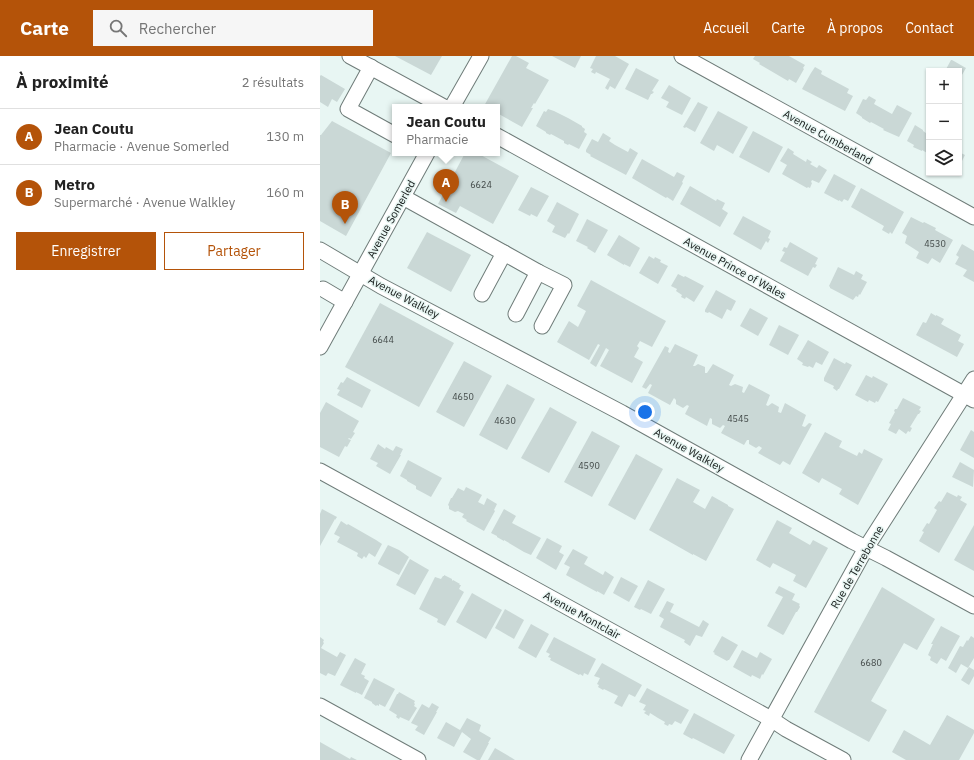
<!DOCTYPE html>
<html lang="fr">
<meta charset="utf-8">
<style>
:root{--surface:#fff;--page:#f6f6f6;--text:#222;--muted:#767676;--line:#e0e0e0;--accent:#b45309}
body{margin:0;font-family:"IBM Plex Sans",sans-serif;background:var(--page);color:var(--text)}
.controls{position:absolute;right:12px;top:12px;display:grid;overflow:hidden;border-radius:0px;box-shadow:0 1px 3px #0004}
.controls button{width:36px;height:36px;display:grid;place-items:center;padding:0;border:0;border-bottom:1px solid var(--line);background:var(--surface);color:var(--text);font:20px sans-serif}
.you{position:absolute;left:325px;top:356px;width:14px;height:14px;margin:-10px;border:3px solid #fff;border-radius:50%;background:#1a73e8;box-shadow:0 0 0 6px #1a73e833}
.badge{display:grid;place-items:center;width:26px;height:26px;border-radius:50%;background:var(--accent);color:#fff;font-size:13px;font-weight:700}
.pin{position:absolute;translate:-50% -33px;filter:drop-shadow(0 1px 2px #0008)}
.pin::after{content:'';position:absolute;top:21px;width:14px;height:12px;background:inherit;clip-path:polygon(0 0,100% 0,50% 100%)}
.popup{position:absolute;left:72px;top:48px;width:108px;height:52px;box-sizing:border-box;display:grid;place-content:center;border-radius:0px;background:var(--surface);filter:drop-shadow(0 1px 3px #0005);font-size:13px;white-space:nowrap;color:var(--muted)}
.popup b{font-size:15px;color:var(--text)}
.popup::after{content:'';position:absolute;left:50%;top:100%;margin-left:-8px;border:8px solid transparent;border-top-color:var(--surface)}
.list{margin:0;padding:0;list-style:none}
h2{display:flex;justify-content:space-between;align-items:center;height:52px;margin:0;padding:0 16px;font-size:17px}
h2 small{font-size:13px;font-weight:400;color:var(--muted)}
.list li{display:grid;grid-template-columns:26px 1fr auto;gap:12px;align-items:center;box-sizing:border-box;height:56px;padding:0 16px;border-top:1px solid var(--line)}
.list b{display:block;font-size:15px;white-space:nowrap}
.list p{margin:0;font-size:13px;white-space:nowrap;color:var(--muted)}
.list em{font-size:13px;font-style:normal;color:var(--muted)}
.actions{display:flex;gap:8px;padding:12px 16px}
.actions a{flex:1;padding:9px 0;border:1px solid var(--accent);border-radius:0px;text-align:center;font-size:14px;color:var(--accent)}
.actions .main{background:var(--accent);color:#fff}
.icon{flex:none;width:22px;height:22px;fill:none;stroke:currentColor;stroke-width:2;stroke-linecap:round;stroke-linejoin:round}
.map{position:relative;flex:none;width:654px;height:704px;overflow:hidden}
header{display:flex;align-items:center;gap:24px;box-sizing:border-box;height:56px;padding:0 20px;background:var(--accent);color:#fff}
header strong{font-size:19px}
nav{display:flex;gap:22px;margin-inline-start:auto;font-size:14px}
.search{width:280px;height:36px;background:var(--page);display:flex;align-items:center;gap:10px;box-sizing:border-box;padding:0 14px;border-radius:0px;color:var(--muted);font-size:15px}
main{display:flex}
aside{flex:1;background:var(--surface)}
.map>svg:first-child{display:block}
.building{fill:#cad8d6}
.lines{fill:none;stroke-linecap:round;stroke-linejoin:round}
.minor-casing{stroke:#6f7c79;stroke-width:17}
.minor{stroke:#fff;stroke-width:15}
.labels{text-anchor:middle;stroke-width:3;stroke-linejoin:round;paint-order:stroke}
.number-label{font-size:9px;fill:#414847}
.street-label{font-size:11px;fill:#131817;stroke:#e8f6f3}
</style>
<header>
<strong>Carte</strong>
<div class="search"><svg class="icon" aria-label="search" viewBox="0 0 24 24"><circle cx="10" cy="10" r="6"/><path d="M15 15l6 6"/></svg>Rechercher</div>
<nav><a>Accueil</a><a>Carte</a><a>À propos</a><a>Contact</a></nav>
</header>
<main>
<aside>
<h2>À proximité<small>2 résultats</small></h2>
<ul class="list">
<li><span class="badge">A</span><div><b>Jean Coutu</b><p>Pharmacie · Avenue Somerled</p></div><em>130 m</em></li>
<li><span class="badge">B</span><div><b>Metro</b><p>Supermarché · Avenue Walkley</p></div><em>160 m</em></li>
</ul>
<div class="actions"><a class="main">Enregistrer</a><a>Partager</a></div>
</aside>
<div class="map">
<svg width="654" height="704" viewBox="0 0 654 704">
<rect width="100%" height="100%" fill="#e8f6f3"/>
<!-- building -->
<g class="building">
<path d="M75,0H122L111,19Z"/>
<path d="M192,0H196L209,7L206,12L229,24L215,48L214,47L211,52H213L202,71L177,57V51H166L164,50Z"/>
<path d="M232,0H261L255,12Z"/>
<path d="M276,0H295L309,8L295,33L290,30L288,34L285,32L290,23L276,16L275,18L271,16L273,13L270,12Z"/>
<path d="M435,0H469L485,9L483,12L484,13L476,27L469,23L468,25L439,8L440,7L433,3Z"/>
<path d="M631,4H632L646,12L639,24V15H625Z"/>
<path d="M495,11L502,15L501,18L529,33L527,37L533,40L525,55L482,33L491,17Z"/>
<path d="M316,12L339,24L332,35L334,36L332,38H331L328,44L305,33Z"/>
<path d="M1,19L25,33L17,46L12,43L8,51L0,46V20Z"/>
<path d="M349,29L371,42L362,59L346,51L349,46L341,42Z"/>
<path d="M549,40L556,44L554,48L572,58L577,49L592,57L579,81L563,74L564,73L551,66L550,67L542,62V61L536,57L543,43L546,44Z"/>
<path d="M378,46L388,51L375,76L366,71L365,72L363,71Z"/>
<path d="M228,53L234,55L248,62L262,70V71L265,73L264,76L267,78L259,93L249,88L248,89L244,87V85L231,78L230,79L226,77V76L216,70L224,55L226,56Z"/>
<path d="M398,55L428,71L413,98L397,89L394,95L380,87Z"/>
<path d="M12,65L71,97L26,180L0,165V79H1Z"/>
<path d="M595,69L603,74V75L609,79V98L602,94V95L593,91L594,89L587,85Z"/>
<path d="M433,75L463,91L449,117L419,101Z"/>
<path d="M283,77L291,82L289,85L295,89L308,96L310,92L318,97L306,119L270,100L271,99L266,96V94L272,83L278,86Z"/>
<path d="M468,92L474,96L473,98L486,106L487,103L492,106L490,108L497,112L499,109L507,114L499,127L492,124L491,126L492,127L490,132L488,131L487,132L462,118L467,109L460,105Z"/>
<path d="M639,96L645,99L639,111Z"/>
<path d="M145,97H157L199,120L173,168L140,150L136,157L118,148Z"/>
<path d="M322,103L354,121L357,116L365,120L362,126L363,127L353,145L347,141L346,142L312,122Z"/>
<path d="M514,118L536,130L528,145L524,143L522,146L519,144V145L504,137Z"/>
<path d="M370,130L396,145L397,143L405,147L402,153L408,157L400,171L360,148Z"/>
<path d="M211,131L229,140L217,161L211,158L210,160L198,154Z"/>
<path d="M541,132L584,156L572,178L570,176L569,178L562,174L564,170L531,151Z"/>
<path d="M237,146L259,158L249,178L248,177L245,182L232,176L235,170L227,165Z"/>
<path d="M423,160L451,175L448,182L450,183L448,187L446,185L441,194L413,178Z"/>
<path d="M591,161L603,167L604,166L616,172L615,174L633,184L620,207L612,202L608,208L596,202L599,196L585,187L587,180L582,177Z"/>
<path d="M267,163L288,174L275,197L267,192L268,191L256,185Z"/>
<path d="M107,176L151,199L131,236L87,212Z"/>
<path d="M299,179L320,192L310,211L304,208V209L287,199Z"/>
<path d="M470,186L498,202L495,208L497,209L495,212L493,211L488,220L460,205L465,196L462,195L464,191L467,192Z"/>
<path d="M642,188L654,195V226L643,220L647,214L635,208L639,201L636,199Z"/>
<path d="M329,200L334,203L335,201L341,204L340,206L348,210L338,228L319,217Z"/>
<path d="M518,211L534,219L536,215L543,219L541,223L547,226L540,239L539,238L538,241L536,240L533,244L510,232V231L509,230Z"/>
<path d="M358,218L364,221L365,220L384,230L374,246L366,241L365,243L361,241L362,239L356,235L357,233L351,230Z"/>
<path d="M271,224L346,265L332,291L320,285L317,290L319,292L314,301L323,306L312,327L280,310L289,294L286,292L276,311L270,307L280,289L278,288L269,304L237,286L249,265L258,271L266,255L257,250Z"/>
<path d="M396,234L416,245L411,255L407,253L402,263L389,256L388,257L385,256V254Z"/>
<path d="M60,247L134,287L99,351L25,311Z"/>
<path d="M430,252L448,262L438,280L420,270Z"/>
<path d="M611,257L616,260V259L624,263L621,268L641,279L638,285L644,288L637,301L596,279L603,266L606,267Z"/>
<path d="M459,269L479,279L468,299L449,289Z"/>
<path d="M488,284L509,296L502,309L496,306L493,312L489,310L488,311L482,309L483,307L477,303Z"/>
<path d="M355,288L378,299L373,310H375L378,308L385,311V317H387L393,308L414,319L409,329L411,330L415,328L423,331L422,336L424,337L429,328L450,339L446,349L448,350L452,347L459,351L458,356L461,357L465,347L486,359L482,370L485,371L489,367L492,368L470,409L463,405L460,409L438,397L442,392L439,390L436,392L429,388V384H427L424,389L401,377L405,370L403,369L400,372L392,368V363L390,362L387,370L365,358L369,350L367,349L363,352L356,348V344L354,342L350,349L328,337L332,329L330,328L326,333L322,331L345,290L349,292L348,296L350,297Z"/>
<path d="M514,302L525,308L526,306L532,309L519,333H518L517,335L513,332L514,330L504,325V322Z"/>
<path d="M144,305L172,320L144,371L116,356Z"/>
<path d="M546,319L552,322L553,320L568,328L558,346L556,345L555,347L549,344L548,346L535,339Z"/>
<path d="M27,321L51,334L42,352L17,339L20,334L17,333L21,326L23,327Z"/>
<path d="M187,328L215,343L187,394L159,379Z"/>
<path d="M583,342L601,351L599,354L601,355L599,358H598L590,371L592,372L590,376L588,375L586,378L579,373L576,378L568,374L571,368L569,367L575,356L574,355L575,353H577Z"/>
<path d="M6,346L39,365L33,376L35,377L31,383L29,382L28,383L31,384L27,391L25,390L19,401L0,391V357Z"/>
<path d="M230,351L257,366L229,417L201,402Z"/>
<path d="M651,374L654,376V402L640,394Z"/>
<path d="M272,375L300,390L272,441L244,426Z"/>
<path d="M505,376L522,385L519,391L537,400L539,396L542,398L544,393L563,403L538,449L519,438L522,433L502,422L499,427L482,417Z"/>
<path d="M58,388L65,393L66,391L73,395L76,390L83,393L80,399H81L70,418L56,410L58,407L50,403Z"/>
<path d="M316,398L343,413L315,464L288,449Z"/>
<path d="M88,404L122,422L111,441L96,433V430L87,425V424L80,420Z"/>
<path d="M640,406L654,414L653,431L632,421Z"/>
<path d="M357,422L380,434L373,446L385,453L392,440L408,449V450L414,453L386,505L373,498V499L329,474Z"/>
<path d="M146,431L162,439L158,446L164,449L167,442L177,448L174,454L175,455L164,475L146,465L147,464L142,461L144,458L138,455L135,456L129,453V450L128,449L131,442H132L138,432L144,435Z"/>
<path d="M627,436L637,441L638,439L642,441L640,444L647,448L619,497L599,485L604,476L602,475L607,467L609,468L617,454L614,452L619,445L621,446Z"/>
<path d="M2,453L17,461L15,464V463L0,490V458Z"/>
<path d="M184,453L196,460L192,467L221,482L211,499L204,496L184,484V485L177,481V480L171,477Z"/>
<path d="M457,464L472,472L469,477L490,489L493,484L508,492L486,532L473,525L476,519L453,507L450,512L436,504Z"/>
<path d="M21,465L27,469L28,468L56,484L62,488L55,501L49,497L46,502L44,500L42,503L37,500L38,497L17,486L20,481L14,478Z"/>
<path d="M654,469V515L634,504Z"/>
<path d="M227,482L242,490L239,496L244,499L236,514L216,502Z"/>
<path d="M68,489L79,494L89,501L79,519L58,508V507Z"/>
<path d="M253,493L268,501L264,508L283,519L285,515L294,521L284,539L277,535V536L246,519L250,511L244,508Z"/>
<path d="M90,503L109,514L95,539L76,529Z"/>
<path d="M124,519L132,523V525L133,524L140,528L139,529H141L139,533L144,536L125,570L117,566L118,563L99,553L115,521L121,523L123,520H124Z"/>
<path d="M301,521L318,530L309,546L293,537Z"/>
<path d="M328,524L345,533L331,558L321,553L320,554L314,551Z"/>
<path d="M459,530L475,538L472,544L480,548L479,549L480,551L477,556H476L464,578L463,579L447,570L463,541L455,537Z"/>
<path d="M562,531L615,563L597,594L584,587L551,645L567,654L549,686L494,656Z"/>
<path d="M152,537L182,554L166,583L136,566Z"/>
<path d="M347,545L354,548L350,556L379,571L383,564L389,568L382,581L376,579L370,590L364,586L365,584L340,571L344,563L339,560Z"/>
<path d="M185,553L204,564L194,583L175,572Z"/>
<path d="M211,568L229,578L216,602L198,592Z"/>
<path d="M621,570L640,580L626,605L621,602L617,608L610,604L611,601L608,599L613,588H611Z"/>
<path d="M402,580L418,589L409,604H408L407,605L394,598L395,597L393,596Z"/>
<path d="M651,580L654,582V602L648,612L641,608L636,617L628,612L640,590L643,591L647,584L648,585Z"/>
<path d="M0,581L4,584L3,586L4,587L1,592L17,601L20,596L26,599L15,620L8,617L6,620L0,617Z"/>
<path d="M234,581L276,603L268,619L264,617L263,620L260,618L259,619L230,604L231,602L228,601L230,598L226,596Z"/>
<path d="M422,594L437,602L440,596L452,603L443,619L442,618L440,623L432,619L431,621L413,611Z"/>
<path d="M35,602L46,608L41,618L45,620L44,622L49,625L42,639L36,636V637L20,629Z"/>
<path d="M282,607L322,629L315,641L309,638L302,651L294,647L298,640L284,633L283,634L278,631L279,629L277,628L280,622L274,620Z"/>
<path d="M649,611L654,614V620L649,629L641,624Z"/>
<path d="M54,622L75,633L65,651L59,648V650L57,649L56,650L52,647V646L44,642Z"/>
<path d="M327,632L369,654L361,668L355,665L352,669L349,668L348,670L344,668L345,666L338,662L330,657L329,660L324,657L326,655L323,654L326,649L319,646Z"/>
<path d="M79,636L95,645L94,647L95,648L94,650L97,652L89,665L80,661L79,663L76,661L77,659L69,654L77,638H78Z"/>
<path d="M112,647L119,651L116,656H117L104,679L95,674L98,670L91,667L102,648L109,652Z"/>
<path d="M374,657L415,679L404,698L373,682L372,683L363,678Z"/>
<path d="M627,659L654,674V677L639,704H586L572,696L584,674L610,689Z"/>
<path d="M147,662L161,669L159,675L171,682L168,687H169L160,704H157L143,696L151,683L142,676L134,691L117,682L126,666L140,674Z"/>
<path d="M0,686L30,703L31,701L37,704H0Z"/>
<path d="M175,692L192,702L195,704H168Z"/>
</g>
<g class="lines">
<defs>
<g id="minor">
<path d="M30,0L124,51"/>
<path d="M362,0L654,161"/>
<path d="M51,11L28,53L75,79"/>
<path d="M132,51L161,0"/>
<path d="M177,80L654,344"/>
<path d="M83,141L184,197L162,238"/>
<path d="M0,194L61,230L302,357L532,485L566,502L654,550"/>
<path d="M184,197L218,216L196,258"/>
<path d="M218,216L244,229L222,270"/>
<path d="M3,233L25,246"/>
<path d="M0,291L107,97"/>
<path d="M0,415L451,663L466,673L523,704"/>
<path d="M0,650L98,704"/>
<path d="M429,704L546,492L654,323"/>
</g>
</defs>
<!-- minor casing -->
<use href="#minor" class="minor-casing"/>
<!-- minor -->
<use href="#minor" class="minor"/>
</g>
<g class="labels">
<!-- number labels -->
<g class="number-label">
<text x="161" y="132">6624</text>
<text x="615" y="191">4530</text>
<text x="63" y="287">6644</text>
<text x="143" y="344">4650</text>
<text x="418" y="366">4545</text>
<text x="185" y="368">4630</text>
<text x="269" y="413">4590</text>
<text x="551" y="610">6680</text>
</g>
<!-- street labels -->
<g class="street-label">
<text transform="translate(508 81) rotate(29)" y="4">Avenue Cumberland</text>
<text transform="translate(71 163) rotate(-61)" y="4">Avenue Somerled</text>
<text transform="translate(415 212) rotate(29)" y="4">Avenue Prince of Wales</text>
<text transform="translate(84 241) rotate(28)" y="4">Avenue Walkley</text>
<text transform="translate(369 394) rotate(29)" y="4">Avenue Walkley</text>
<text transform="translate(537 511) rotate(-60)" y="4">Rue de Terrebonne</text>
<text transform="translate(262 559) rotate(29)" y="4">Avenue Montclair</text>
</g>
</g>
</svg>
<div class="controls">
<button>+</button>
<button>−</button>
<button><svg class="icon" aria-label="layers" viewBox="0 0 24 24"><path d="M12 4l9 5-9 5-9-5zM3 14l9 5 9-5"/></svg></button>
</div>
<div class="you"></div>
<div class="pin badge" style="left:126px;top:146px">A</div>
<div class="popup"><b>Jean Coutu</b>Pharmacie</div>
<div class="pin badge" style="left:25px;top:168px">B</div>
</div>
</main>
